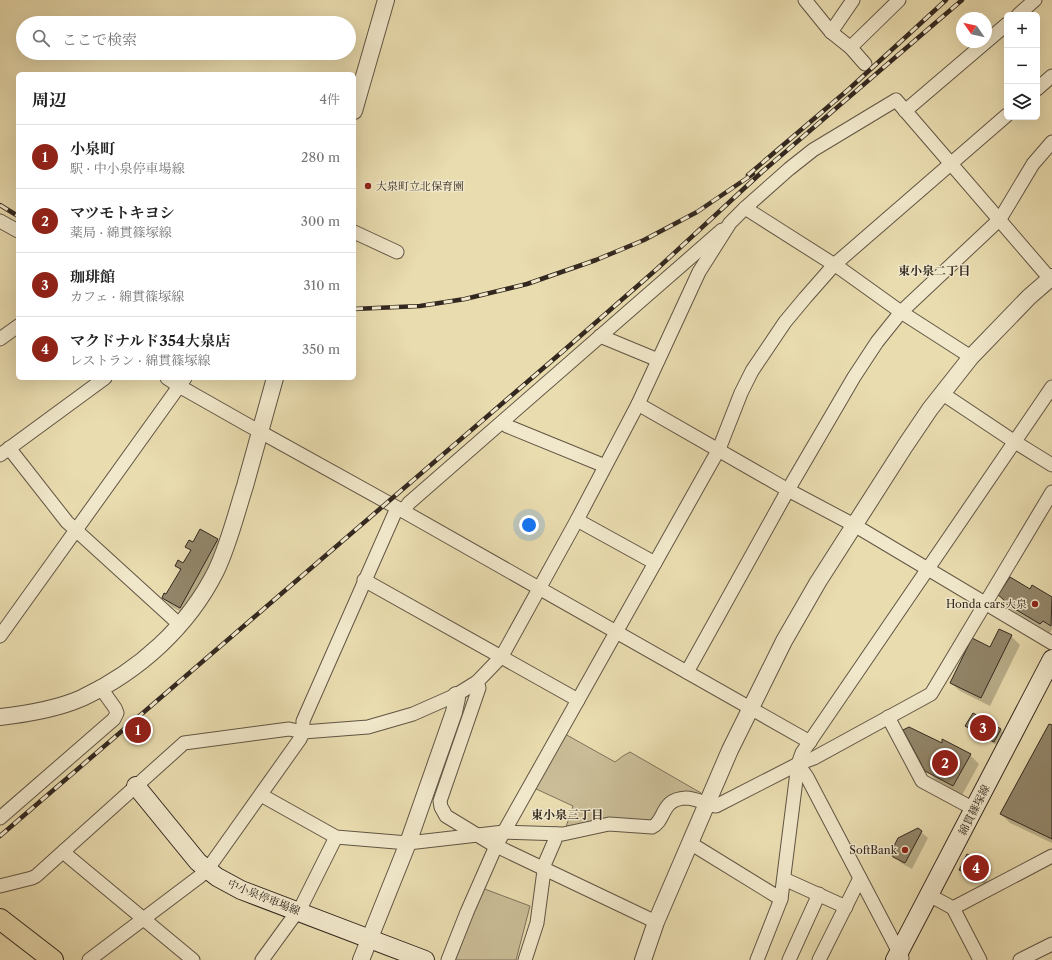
<!DOCTYPE html>
<html lang="ja">
<meta charset="utf-8">
<style>
:root{--surface:#fff;--page:#f2f2f2;--text:#222;--muted:#767676;--line:#e0e0e0;--accent:#8f2418}
body{margin:0;font-family:"Libre Caslon Text","Noto Serif JP",serif;background:var(--page);color:var(--text)}
.controls{position:absolute;right:12px;top:12px;display:grid;overflow:hidden;border-radius:6px;box-shadow:0 4px 16px #0002}
.controls button{width:36px;height:36px;display:grid;place-items:center;padding:0;border:0;border-bottom:1px solid var(--line);background:var(--surface);color:var(--text);font:20px sans-serif}
.compass{position:absolute;left:956px;top:12px;width:36px;height:36px;border-radius:50%;background:var(--surface);box-shadow:0 4px 16px #0002;rotate:304deg}
.you{position:absolute;left:529px;top:525px;width:14px;height:14px;margin:-10px;border:3px solid #fff;border-radius:50%;background:#1a73e8;box-shadow:0 0 0 6px #1a73e833}
.badge{display:grid;place-items:center;width:26px;height:26px;border-radius:50%;background:var(--accent);color:#fff;font-size:13px;font-weight:700}
.pin{position:absolute;translate:-50% -50%;border:2px solid #fff;box-shadow:0 1px 4px #0006}
.list{margin:0;padding:0;list-style:none}
h2{display:flex;justify-content:space-between;align-items:center;height:52px;margin:0;padding:0 16px;font-size:17px}
h2 small{font-size:13px;font-weight:400;color:var(--muted)}
.list li{display:grid;grid-template-columns:26px 1fr auto;gap:12px;align-items:center;box-sizing:border-box;height:64px;padding:0 16px;border-top:1px solid var(--line)}
.list b{display:block;font-size:15px;white-space:nowrap}
.list p{margin:0;font-size:13px;white-space:nowrap;color:var(--muted)}
.list em{font-size:13px;font-style:normal;color:var(--muted)}
.icon{flex:none;width:22px;height:22px;fill:none;stroke:currentColor;stroke-width:2;stroke-linecap:round;stroke-linejoin:round}
.map{position:relative;flex:none;width:1052px;height:960px;overflow:hidden}
.search{position:absolute;background:var(--surface);box-shadow:0 4px 16px #0002;left:16px;top:16px;width:340px;height:44px;display:flex;align-items:center;gap:10px;box-sizing:border-box;padding:0 14px;border-radius:22px;color:var(--muted);font-size:15px}
.panel{position:absolute;background:var(--surface);box-shadow:0 4px 16px #0002;left:16px;top:72px;width:340px;height:308px;border-radius:6px}
.map>svg:first-child{display:block}
.green{fill:#cabd97;stroke:#7e725c}
.shadow{fill:#0003}
.building{fill:#92866a;stroke:#332820}
.lines{fill:none;stroke-linecap:round;stroke-linejoin:round}
.minor-casing{stroke:#605544;stroke-width:15}
.tertiary-casing{stroke:#605544;stroke-width:18}
.secondary-casing{stroke:#332820;stroke-width:20}
.primary-casing{stroke:#332820;stroke-width:22}
.minor{stroke:#f1e8cb;stroke-width:13}
.tertiary{stroke:#f1e8cb;stroke-width:16}
.secondary{stroke:#f1e8cb;stroke-width:18}
.primary{stroke:#e9dcaf;stroke-width:20}
.rail-casing{stroke:#332820;stroke-width:4.5}
.rail{stroke:#f1e8cb;stroke-width:3;stroke-dasharray:9;stroke-linecap:butt}
.poi-dot{fill:#8f2418;stroke:#f1e8cb;stroke-width:1.5}
.labels{text-anchor:middle;stroke-width:3;stroke-linejoin:round;paint-order:stroke}
.poi-label{font-size:11px;fill:#332820;stroke:#f1e8cb;text-anchor:end}
.street-label{font-size:11px;fill:#332820;stroke:#f1e8cb}
.neighbourhood-label{font-size:12px;font-weight:bold;fill:#332820;stroke:#f1e8cb}
</style>
<div class="map">
<svg width="1052" height="960" viewBox="0 0 1052 960">
<rect width="100%" height="100%" fill="#e9dcaf"/>
<filter id="stains"><feTurbulence type="fractalNoise" baseFrequency=".005" numOctaves="4"/><feColorMatrix values="0 0 0 0 .2 0 0 0 0 .09 0 0 0 0 .02 0 0 0 .5 -.17"/></filter>
<radialGradient id="worn" r=".72"><stop offset=".6" stop-color="#630" stop-opacity="0"/><stop offset="1" stop-color="#630" stop-opacity=".3"/></radialGradient>
<!-- green -->
<g class="green">
<path d="M565,734L615,762L623,756L630,752L701,793V795L688,793L653,822L566,827L573,806L534,788Z"/>
<path d="M482,888L530,906L516,960H456L454,955Z"/>
</g>
<!-- shadow -->
<g class="shadow">
<path d="M201,531L218,540L226,549L189,616L172,607L163,598L167,596L181,571L176,566L183,565L191,551L186,547L194,543Z"/>
<path d="M1032,587L1052,598V629L1050,633L1015,612L1005,603L1030,591Z"/>
<path d="M1011,636L1020,645L990,706L960,691L951,683L990,648Z"/>
<path d="M973,714L1001,730L1005,734L998,746L971,730L966,726Z"/>
<path d="M144,724L148,728L140,735L133,727L138,729Z"/>
<path d="M1052,727V843L1010,823L1001,814Z"/>
<path d="M943,745L970,755L979,764L962,795L935,779L926,770Z"/>
<path d="M921,832L928,838L912,869L901,863L894,856Z"/>
<path d="M967,855L988,865L992,869L985,884L964,874L960,870Z"/>
</g>
<!-- building -->
<g class="building">
<path d="M200,529L218,539L180,608L162,598L164,593L166,594L181,569L175,566L178,560L183,563L191,550L185,547L189,540L193,542Z"/>
<path d="M1010,577L1030,589L1032,585L1052,597L1051,626L1043,621L1040,624L1005,603L1003,599L998,595Z"/>
<path d="M999,629L1012,635L981,698L950,683L972,638L990,647Z"/>
<path d="M973,713L1001,729L994,742L965,726Z"/>
<path d="M144,723L147,726L137,734L131,727L135,724L138,728Z"/>
<path d="M1049,724L1052,725V839L1000,814Z"/>
<path d="M909,727L942,743V739L971,754L953,786L925,771L903,730Z"/>
<path d="M918,828L922,831L905,863L893,857L891,852L898,838Z"/>
<path d="M967,854L988,864L981,880L959,870Z"/>
</g>
<g class="lines">
<defs>
<g id="minor">
<path d="M805,0L831,32L851,48L865,64"/>
<path d="M1018,15L1035,0"/>
<path d="M831,32L853,0"/>
<path d="M851,48L855,43L899,0"/>
<path d="M1037,89L1052,76"/>
<path d="M905,111L1007,24"/>
<path d="M745,208L841,269L901,312L971,357"/>
<path d="M0,221L18,231"/>
<path d="M354,232L397,252"/>
<path d="M600,336L658,360"/>
<path d="M0,339L18,326"/>
<path d="M167,378L179,386L246,424L403,511L810,742"/>
<path d="M943,394L1015,442L1052,465"/>
<path d="M638,404L788,490L854,525L1052,643"/>
<path d="M503,422L507,426L605,466"/>
<path d="M9,448L67,522L180,625"/>
<path d="M0,455L105,378"/>
<path d="M403,511L409,503L722,230"/>
<path d="M577,520L655,563"/>
<path d="M364,580L578,700"/>
<path d="M0,636L185,378"/>
<path d="M687,672L788,490L854,377L877,342L901,312L1000,219L1033,164L1052,142"/>
<path d="M477,682L479,688L440,801L441,807L446,816L492,844L656,922"/>
<path d="M888,717L922,781L974,809"/>
<path d="M798,764L807,777L902,958"/>
<path d="M261,795L336,837L408,843L504,832L563,834L609,824L652,827C666,821 660,799 686,798C697,798 706,805 716,806L798,764L814,758L931,694L1052,492"/>
<path d="M0,818L114,719L117,713L115,708L100,687"/>
<path d="M690,843L781,899"/>
<path d="M64,851L69,857L193,960"/>
<path d="M784,879L846,907"/>
<path d="M0,886L32,878L36,876L184,743L289,729L303,732L368,727L413,714L456,695L477,682L502,656L577,520L638,404L699,272L730,223L745,208L789,169L813,150L896,100L1052,281"/>
<path d="M929,895L953,908L980,960"/>
<path d="M953,908L1052,856"/>
<path d="M89,960L199,877L207,870L300,739L303,732V721L397,508"/>
<path d="M262,960L302,905L336,837"/>
<path d="M448,960L467,912L496,846L719,449L741,393L752,371L785,322L805,298L834,265L1007,115"/>
<path d="M525,960L537,923L545,863L555,840L556,834"/>
<path d="M757,960L781,899L798,764L802,753L1052,387"/>
<path d="M789,960L819,894"/>
<path d="M819,960L860,878"/>
<path d="M1020,960L1052,944"/>
</g>
<g id="tertiary">
<path d="M354,111L386,0"/>
<path d="M0,717C27,714 57,709 82,698C139,671 188,627 216,571C229,544 236,514 245,486C255,450 265,414 275,378"/>
<path d="M361,960L408,843L454,712L457,698L456,695"/>
<path d="M643,960L656,922L730,750L784,641L818,582L905,446L930,409L971,357L1029,297L1052,277"/>
</g>
<g id="secondary">
<path d="M136,786L198,862L217,877L241,890L425,960"/>
<path d="M895,960L1052,659"/>
</g>
<path id="primary" d="M0,919L53,960"/>
</defs>
<!-- minor casing -->
<use href="#minor" class="minor-casing"/>
<!-- tertiary casing -->
<use href="#tertiary" class="tertiary-casing"/>
<!-- secondary casing -->
<use href="#secondary" class="secondary-casing"/>
<!-- primary casing -->
<use href="#primary" class="primary-casing"/>
<!-- minor -->
<use href="#minor" class="minor"/>
<!-- tertiary -->
<use href="#tertiary" class="tertiary"/>
<!-- secondary -->
<use href="#secondary" class="secondary"/>
<!-- primary -->
<use href="#primary" class="primary"/>
<defs>
<g id="rail">
<path d="M748,175L849,89L946,0"/>
<path d="M0,205L18,216"/>
<path d="M354,309L420,306L465,299L527,284L596,260L644,240L697,212L753,174"/>
<path d="M0,836L562,352L658,268L763,171L962,0"/>
</g>
</defs>
<!-- rail casing -->
<use href="#rail" class="rail-casing"/>
<!-- rail -->
<use href="#rail" class="rail"/>
</g>
<!-- markers -->
<g class="poi-dot">
<circle cx="368" cy="186" r="4"/>
<circle cx="1035" cy="604" r="4"/>
<circle cx="905" cy="850" r="4"/>
</g>
<g class="labels">
<!-- poi labels -->
<g class="poi-label">
<text x="376" y="190" text-anchor="start">大泉町立北保育園</text>
<text x="1027" y="608">Honda cars大泉</text>
<text x="897" y="854">SoftBank</text>
</g>
<!-- street labels -->
<g class="street-label">
<text transform="translate(974 810) rotate(-63)" y="4">綿貫篠塚線</text>
<text transform="translate(264 897) rotate(22)" y="4">中小泉停車場線</text>
</g>
<!-- neighbourhood labels -->
<g class="neighbourhood-label">
<text x="934" y="275">東小泉二丁目</text>
<text x="567" y="819">東小泉三丁目</text>
</g>
</g>
<rect width="100%" height="100%" filter="url(#stains)"/>
<rect width="100%" height="100%" fill="url(#worn)"/>
</svg>
<div class="controls">
<button>+</button>
<button>−</button>
<button><svg class="icon" aria-label="layers" viewBox="0 0 24 24"><path d="M12 4l9 5-9 5-9-5zM3 14l9 5 9-5"/></svg></button>
</div>
<svg class="compass" viewBox="-18 -18 36 36"><path d="M0-13l5 13h-10z" fill="#e53935"/><path d="M0 13l5-13h-10z" fill="#767676"/></svg>
<div class="you"></div>
<div class="pin badge" style="left:138px;top:730px">1</div>
<div class="pin badge" style="left:945px;top:763px">2</div>
<div class="pin badge" style="left:983px;top:728px">3</div>
<div class="pin badge" style="left:976px;top:868px">4</div>
<div class="search"><svg class="icon" aria-label="search" viewBox="0 0 24 24"><circle cx="10" cy="10" r="6"/><path d="M15 15l6 6"/></svg>ここで検索</div>
<section class="panel">
<h2>周辺<small>4件</small></h2>
<ul class="list">
<li><span class="badge">1</span><div><b>小泉町</b><p>駅 · 中小泉停車場線</p></div><em>280 m</em></li>
<li><span class="badge">2</span><div><b>マツモトキヨシ</b><p>薬局 · 綿貫篠塚線</p></div><em>300 m</em></li>
<li><span class="badge">3</span><div><b>珈琲館</b><p>カフェ · 綿貫篠塚線</p></div><em>310 m</em></li>
<li><span class="badge">4</span><div><b>マクドナルド354大泉店</b><p>レストラン · 綿貫篠塚線</p></div><em>350 m</em></li>
</ul>
</section>
</div>
